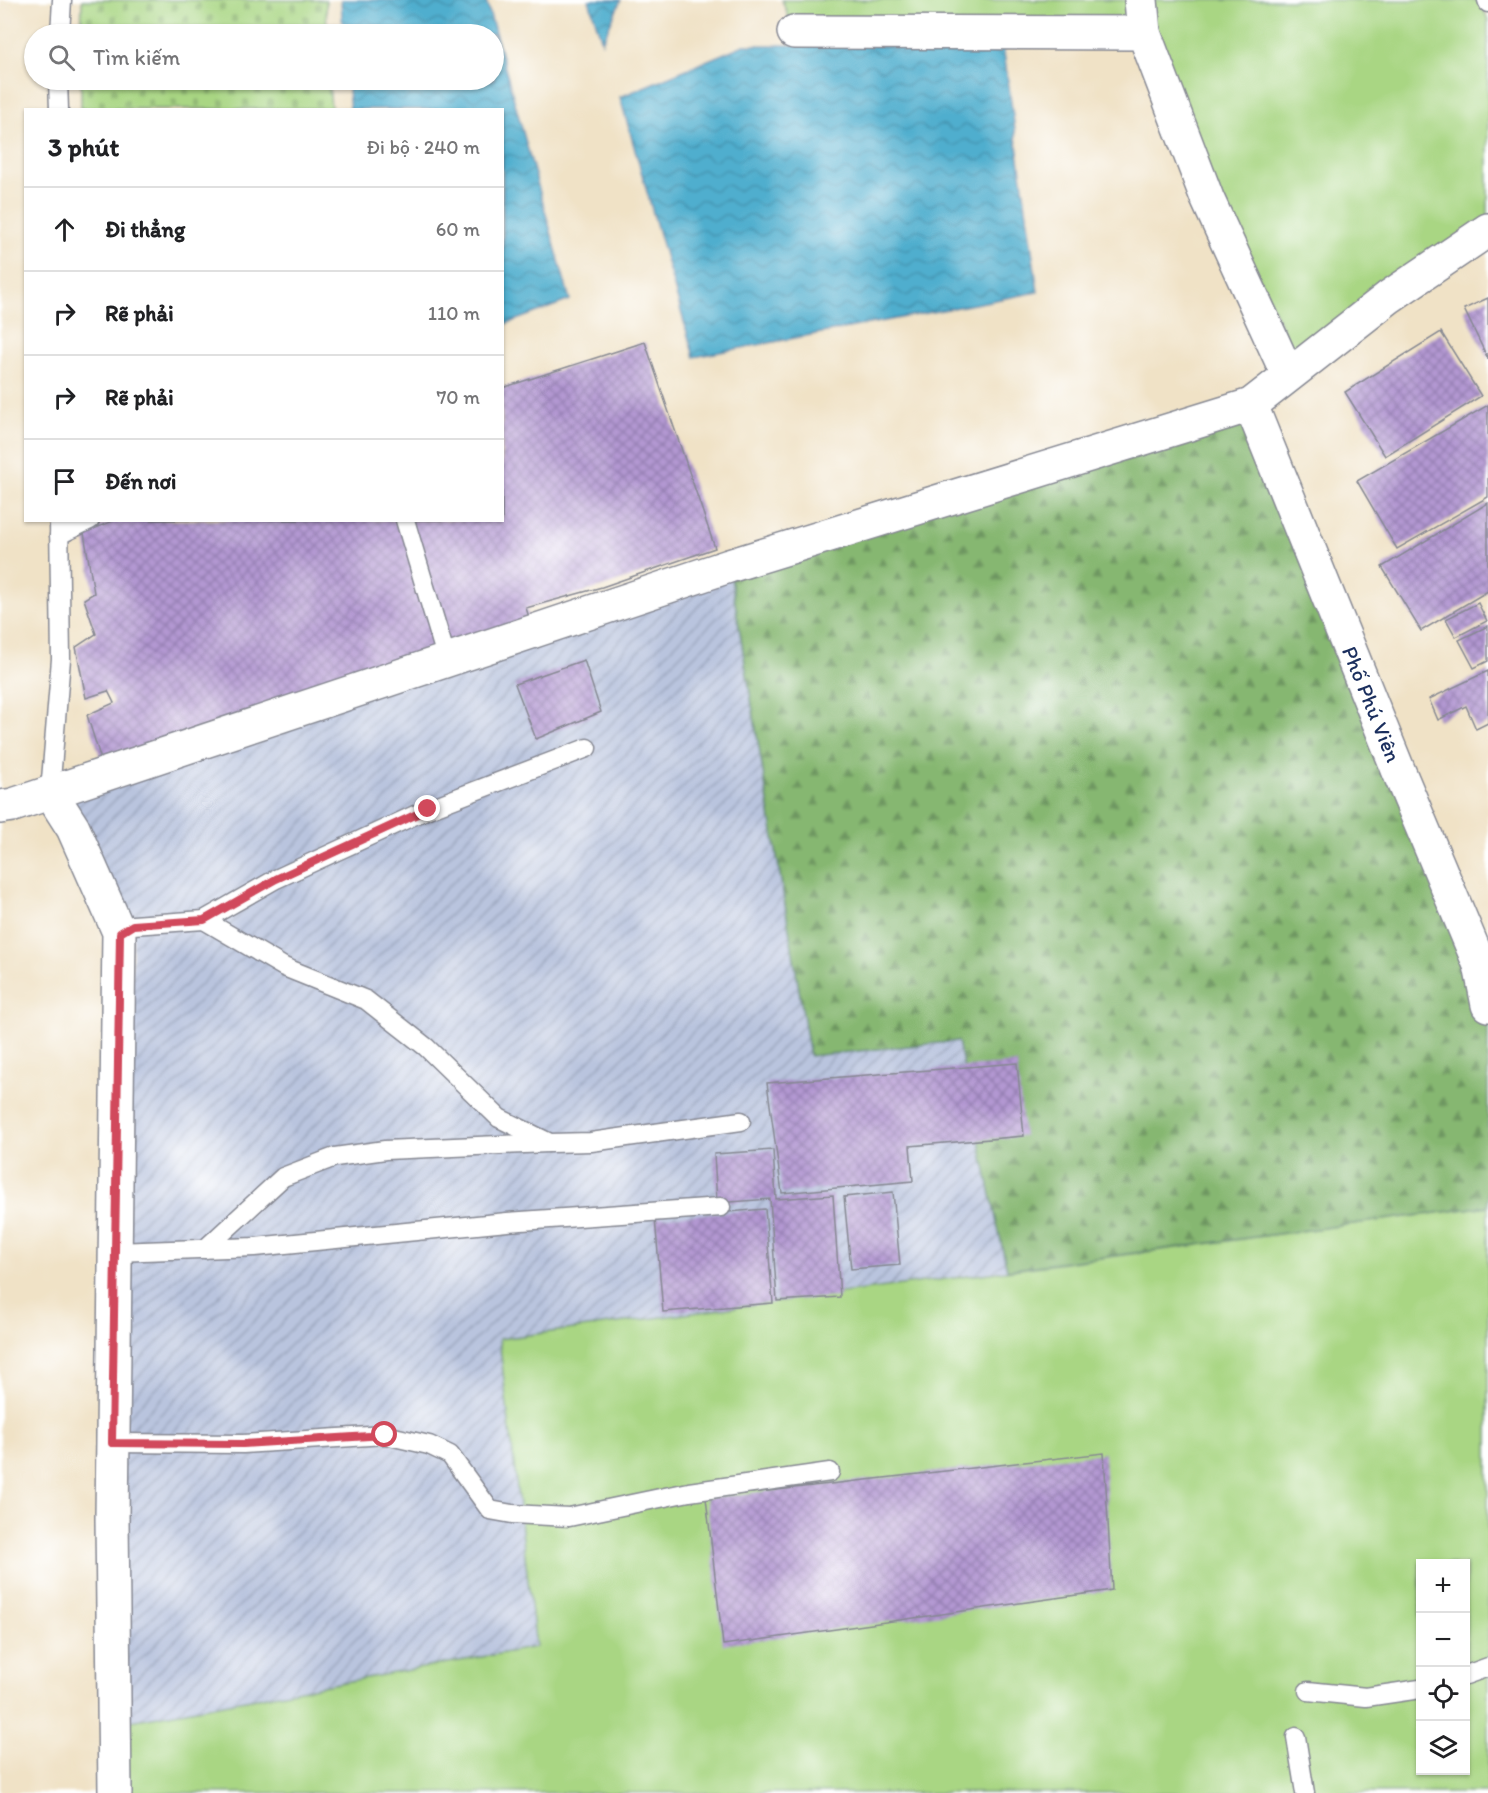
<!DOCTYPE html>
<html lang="vi">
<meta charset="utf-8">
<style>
:root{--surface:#fff;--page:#f6f6f6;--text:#202124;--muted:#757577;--line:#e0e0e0}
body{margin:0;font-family:Itim,sans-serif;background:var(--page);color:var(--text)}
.controls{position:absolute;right:18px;bottom:18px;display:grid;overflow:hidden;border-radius:0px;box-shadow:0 2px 4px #0004}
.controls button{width:54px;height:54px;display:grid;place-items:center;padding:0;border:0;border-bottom:2px solid var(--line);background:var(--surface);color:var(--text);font:30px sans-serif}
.stop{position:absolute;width:18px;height:18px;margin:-14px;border:4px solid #d1495b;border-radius:50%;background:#fff}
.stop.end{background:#d1495b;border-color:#fff;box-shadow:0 2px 6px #0008}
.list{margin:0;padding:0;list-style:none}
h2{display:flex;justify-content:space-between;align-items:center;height:78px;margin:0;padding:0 24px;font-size:26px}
h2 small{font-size:20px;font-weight:400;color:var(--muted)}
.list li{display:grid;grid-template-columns:39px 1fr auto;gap:18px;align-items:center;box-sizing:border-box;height:84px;padding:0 24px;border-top:2px solid var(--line)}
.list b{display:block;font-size:22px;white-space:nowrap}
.list em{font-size:20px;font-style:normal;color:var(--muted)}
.icon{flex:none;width:33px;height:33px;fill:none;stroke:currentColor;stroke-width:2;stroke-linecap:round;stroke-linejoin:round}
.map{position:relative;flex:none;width:1488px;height:1793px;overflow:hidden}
.search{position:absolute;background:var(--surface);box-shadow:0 2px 4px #0004;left:24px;top:24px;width:480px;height:66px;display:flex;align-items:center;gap:15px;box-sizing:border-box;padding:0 21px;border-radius:33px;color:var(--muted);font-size:22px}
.panel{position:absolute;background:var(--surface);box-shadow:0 2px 4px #0004;left:24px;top:108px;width:480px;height:414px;border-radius:0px}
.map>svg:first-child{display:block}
.industrial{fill:url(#industrial-furrows)}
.green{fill:#a9d683;stroke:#628270;stroke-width:1.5;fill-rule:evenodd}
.forest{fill:url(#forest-firs);stroke:#507368;stroke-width:1.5}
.cemetery{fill:url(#cemetery-stones);stroke:#628270;stroke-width:1.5}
.water{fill:url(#water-waves);stroke:#366e96;stroke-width:1.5}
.building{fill:url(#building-cross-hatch)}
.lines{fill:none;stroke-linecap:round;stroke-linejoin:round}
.service-casing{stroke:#868892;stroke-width:21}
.minor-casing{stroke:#868892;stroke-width:36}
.service{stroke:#fff;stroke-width:18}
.minor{stroke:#fff;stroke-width:33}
.route{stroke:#d1495b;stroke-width:8}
.labels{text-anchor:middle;stroke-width:4.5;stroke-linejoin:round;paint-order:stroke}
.street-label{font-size:22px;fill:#1b2f5e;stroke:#fff}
</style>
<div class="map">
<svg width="1488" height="1793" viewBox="0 0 1488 1793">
<defs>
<pattern id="industrial-furrows" width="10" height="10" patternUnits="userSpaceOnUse" patternTransform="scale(1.5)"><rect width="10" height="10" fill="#b9c4de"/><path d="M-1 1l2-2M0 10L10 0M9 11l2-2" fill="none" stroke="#96a0b7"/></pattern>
<pattern id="forest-firs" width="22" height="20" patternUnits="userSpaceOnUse" patternTransform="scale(1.5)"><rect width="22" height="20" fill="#86b771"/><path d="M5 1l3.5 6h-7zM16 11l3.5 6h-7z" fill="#6d9560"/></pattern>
<pattern id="cemetery-stones" width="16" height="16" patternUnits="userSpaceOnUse" patternTransform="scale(1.5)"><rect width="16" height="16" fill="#a9d683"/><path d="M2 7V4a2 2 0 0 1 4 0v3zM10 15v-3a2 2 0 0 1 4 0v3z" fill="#91b874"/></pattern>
<pattern id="water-waves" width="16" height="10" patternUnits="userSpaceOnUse" patternTransform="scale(1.5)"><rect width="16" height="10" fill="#50aece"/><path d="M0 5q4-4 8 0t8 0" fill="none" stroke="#428eaa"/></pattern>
<pattern id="building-cross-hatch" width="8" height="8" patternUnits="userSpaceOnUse" patternTransform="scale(1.5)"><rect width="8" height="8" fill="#b398d2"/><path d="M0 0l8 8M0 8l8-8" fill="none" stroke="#917cae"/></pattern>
</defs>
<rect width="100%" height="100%" fill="#fff"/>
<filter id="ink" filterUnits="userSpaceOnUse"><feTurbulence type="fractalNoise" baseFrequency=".0167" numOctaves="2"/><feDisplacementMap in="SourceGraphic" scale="12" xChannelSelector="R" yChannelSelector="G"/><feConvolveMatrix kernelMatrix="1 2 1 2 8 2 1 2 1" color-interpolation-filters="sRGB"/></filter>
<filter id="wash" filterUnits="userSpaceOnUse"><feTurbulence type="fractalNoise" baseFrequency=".008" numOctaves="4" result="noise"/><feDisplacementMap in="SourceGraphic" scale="24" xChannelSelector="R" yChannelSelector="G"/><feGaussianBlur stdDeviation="1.35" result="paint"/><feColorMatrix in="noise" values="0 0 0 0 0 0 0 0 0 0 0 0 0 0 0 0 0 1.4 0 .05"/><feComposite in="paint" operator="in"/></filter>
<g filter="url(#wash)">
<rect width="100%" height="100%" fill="#f0e2c6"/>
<!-- industrial -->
<path class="industrial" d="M729,566L810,1056L958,1041L1007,1270L500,1339L536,1647L114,1724L133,925L50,792Z"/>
<!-- green -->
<g class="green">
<path d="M782,0H1480L1488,20V232L1300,366L1144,33L794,32Z"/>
<path d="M1488,1206V1793H115L114,1724L536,1647L499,1339ZM1420,1564H1466V1770H1420Z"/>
</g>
<!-- forest -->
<path class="forest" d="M1251,405L1470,939L1488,1022V1206L1007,1270L958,1041L810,1056L729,566Z"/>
<!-- cemetery -->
<g class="cemetery">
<path d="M82,0H326L327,34H81Z"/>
<path d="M81,80H329L331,109H81Z"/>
</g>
<!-- water -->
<g class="water">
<path d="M341,0H486L570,300L503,325L502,110L350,109L347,80H494V34H343Z"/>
<path d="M589,0H621L602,42Z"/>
<path d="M744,45L1003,46L1038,292L694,357L620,97Z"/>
</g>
<g id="blocks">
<!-- building -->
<g class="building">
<path d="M1488,298V359L1464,309Z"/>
<path d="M1441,332L1481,396L1385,456L1345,392Z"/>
<path d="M645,342L715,548L602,587L526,608L531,623L101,760L87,715L114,703L108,691L86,698L76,647L96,634L84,599L94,593L84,533L115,520H502V388Z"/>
<path d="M1488,405V497L1397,549L1357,481Z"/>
<path d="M1488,503V591L1421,631L1382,567Z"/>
<path d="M1478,603L1487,621L1456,637L1446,619Z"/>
<path d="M1488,626V661L1474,668L1459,640Z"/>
<path d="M584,660L601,712L536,739L515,684Z"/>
<path d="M1488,671V723L1476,729L1466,706L1438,720L1429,699Z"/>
<path d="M1017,1063L1024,1136L910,1146L913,1181L782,1193L767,1083Z"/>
<path d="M773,1150L776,1199L833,1195L840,1297L777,1301L770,1199L717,1203L714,1154Z"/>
<path d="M893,1192L900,1265L851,1269L844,1197Z"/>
<path d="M765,1209L773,1303L663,1312L655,1218Z"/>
<path d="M1104,1453L1112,1590L723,1645L706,1498Z"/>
</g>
</g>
</g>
<g filter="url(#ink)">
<use href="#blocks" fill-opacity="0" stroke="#868892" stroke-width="1.5"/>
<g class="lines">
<defs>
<g id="service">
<path d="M1487,0L1488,3"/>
<path d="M60,34L62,0"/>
<path d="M58,80L59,110"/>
<path d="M405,520L447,660"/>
<path d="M59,535L90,520"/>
<path d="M50,792L61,659L59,520"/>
<path d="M204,920L284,967L366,1000L426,1047L499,1118L550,1143L591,1142L741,1121"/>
<path d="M119,932L133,925L204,920L276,879L428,809L587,748"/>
<path d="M205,1249L283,1177L335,1157L385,1150L548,1143"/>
<path d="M115,1252L255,1247L507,1222L721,1207"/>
<path d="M112,1443L243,1444L385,1435L429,1445L450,1455L490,1510L512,1514L569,1517L689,1492L830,1472"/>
<path d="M1466,1675L1488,1667"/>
<path d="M1308,1691L1366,1697L1420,1689"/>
<path d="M1296,1737L1305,1793"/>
</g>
<g id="minor">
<path d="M1141,0L1144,33"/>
<path d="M794,32L1144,33L1207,198L1288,375"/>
<path d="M1251,405L1399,772L1480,965L1488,1005"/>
<path d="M50,792L73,828L119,932L112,1519L115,1793"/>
<path d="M0,807L13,805L729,566L1251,405L1389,297L1488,230"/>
</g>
</defs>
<!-- service casing -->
<use href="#service" class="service-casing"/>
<!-- minor casing -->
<use href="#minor" class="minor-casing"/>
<!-- service -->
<use href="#service" class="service"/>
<!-- minor -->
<use href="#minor" class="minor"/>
</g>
</g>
<g class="lines" filter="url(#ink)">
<!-- route -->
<path class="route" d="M385,1435L243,1444L112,1443L120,933L133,925L204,920L276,879L428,809"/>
</g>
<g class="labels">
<!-- street labels -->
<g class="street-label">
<text transform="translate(1372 704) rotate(68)" y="8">Phố Phú Viên</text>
</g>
</g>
</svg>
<div class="controls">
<button>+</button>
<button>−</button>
<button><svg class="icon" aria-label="locate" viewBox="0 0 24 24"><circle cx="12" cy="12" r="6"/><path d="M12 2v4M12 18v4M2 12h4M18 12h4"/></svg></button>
<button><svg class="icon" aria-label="layers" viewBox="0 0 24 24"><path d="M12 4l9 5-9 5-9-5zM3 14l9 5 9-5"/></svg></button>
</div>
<div class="stop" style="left:385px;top:1435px"></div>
<div class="stop end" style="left:428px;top:809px"></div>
<div class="search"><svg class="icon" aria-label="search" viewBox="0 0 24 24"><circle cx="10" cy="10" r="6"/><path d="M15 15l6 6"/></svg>Tìm kiếm</div>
<section class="panel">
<h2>3 phút<small>Đi bộ · 240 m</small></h2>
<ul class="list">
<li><svg class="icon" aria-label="ahead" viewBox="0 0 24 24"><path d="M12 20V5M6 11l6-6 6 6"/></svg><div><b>Đi thẳng</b></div><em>60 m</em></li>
<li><svg class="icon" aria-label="right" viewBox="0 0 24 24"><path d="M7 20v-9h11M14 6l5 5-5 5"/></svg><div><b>Rẽ phải</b></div><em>110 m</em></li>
<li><svg class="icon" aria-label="right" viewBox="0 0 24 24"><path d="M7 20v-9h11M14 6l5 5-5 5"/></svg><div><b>Rẽ phải</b></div><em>70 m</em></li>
<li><svg class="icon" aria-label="arrive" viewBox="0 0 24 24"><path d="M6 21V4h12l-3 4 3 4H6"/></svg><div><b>Đến nơi</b></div></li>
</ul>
</section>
</div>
